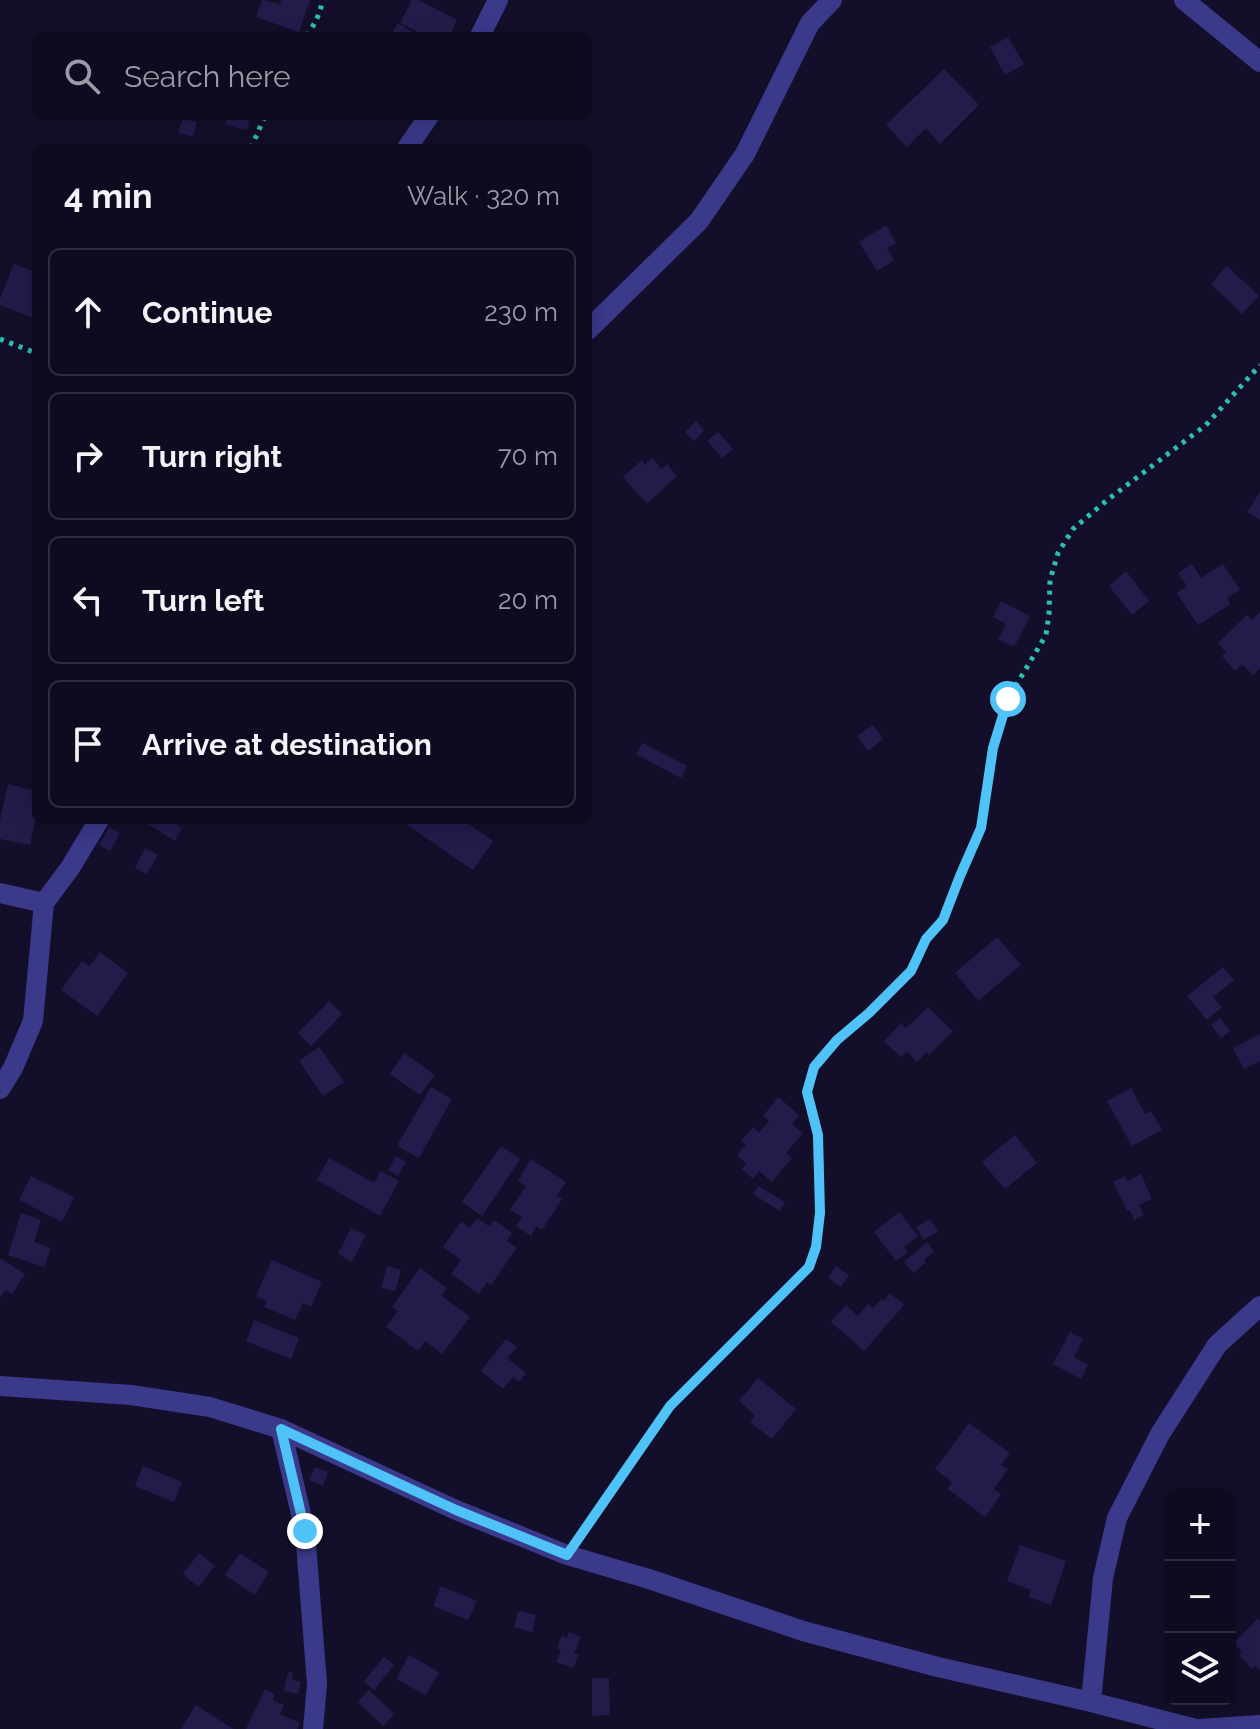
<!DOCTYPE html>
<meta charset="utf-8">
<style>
:root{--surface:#0e0b20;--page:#1c192d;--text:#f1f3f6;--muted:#9b9ba5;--line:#2e2b3e}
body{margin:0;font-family:Raleway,sans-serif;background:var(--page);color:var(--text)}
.controls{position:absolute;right:24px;bottom:24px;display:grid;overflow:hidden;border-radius:12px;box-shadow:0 4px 20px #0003}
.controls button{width:72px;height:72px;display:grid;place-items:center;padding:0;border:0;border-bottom:2px solid var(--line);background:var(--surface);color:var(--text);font:40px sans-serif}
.stop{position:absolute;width:24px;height:24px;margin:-18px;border:6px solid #4fc3f7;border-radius:50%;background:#fff}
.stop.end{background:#4fc3f7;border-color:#fff;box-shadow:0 2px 8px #0008}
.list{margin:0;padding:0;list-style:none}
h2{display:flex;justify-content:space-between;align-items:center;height:104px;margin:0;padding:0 32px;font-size:34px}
h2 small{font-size:26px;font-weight:400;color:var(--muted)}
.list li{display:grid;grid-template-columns:52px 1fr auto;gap:24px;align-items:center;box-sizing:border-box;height:128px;margin:0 16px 16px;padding:0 16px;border:2px solid var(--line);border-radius:12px}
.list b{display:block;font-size:30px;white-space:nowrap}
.list em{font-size:26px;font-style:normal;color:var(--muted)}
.icon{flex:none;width:44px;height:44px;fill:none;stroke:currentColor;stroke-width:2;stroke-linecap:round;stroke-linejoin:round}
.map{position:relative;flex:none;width:1260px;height:1729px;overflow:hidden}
.search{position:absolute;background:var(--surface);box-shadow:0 4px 20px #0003;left:32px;top:32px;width:560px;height:88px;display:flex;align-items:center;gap:20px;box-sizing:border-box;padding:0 28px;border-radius:12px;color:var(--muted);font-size:30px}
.panel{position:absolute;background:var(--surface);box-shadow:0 4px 20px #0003;left:32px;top:144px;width:560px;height:680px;border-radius:12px}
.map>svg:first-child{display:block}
.building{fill:#241b4b}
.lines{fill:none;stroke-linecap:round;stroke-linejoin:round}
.path{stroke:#2cbfb3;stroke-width:5;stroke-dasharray:4 6;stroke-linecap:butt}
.minor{stroke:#3b398a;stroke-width:20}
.tertiary{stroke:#3b398a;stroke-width:20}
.route{stroke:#4fc3f7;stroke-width:10}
</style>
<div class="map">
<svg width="1260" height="1729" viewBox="0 0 1260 1729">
<rect width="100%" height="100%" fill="#130f2a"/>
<!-- building -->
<g class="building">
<path d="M262,0L280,4L281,0H310L299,32L256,17Z"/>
<path d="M412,0H418L457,20L450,36H425L400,23Z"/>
<path d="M398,23L419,36H390Z"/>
<path d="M1008,37L1024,64L1005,75L990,47Z"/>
<path d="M944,69L979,105L940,144L926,128L907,147L886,125Z"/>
<path d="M227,116H250L247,130L225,125Z"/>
<path d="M183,118L197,122L193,137L178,133Z"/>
<path d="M886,225L896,243L887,248L894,260L877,271L859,242Z"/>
<path d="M14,264L36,272V319L0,305V299Z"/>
<path d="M1227,266L1259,296L1242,314L1211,284Z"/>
<path d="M696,421L704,430L694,441L685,432Z"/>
<path d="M718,432L733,449L722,458L707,441Z"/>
<path d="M652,458L662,469L667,464L677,476L647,504L623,477L642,460L645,465Z"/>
<path d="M1260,492V520L1247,512Z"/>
<path d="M1192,564L1201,578L1223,564L1240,590L1227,598L1230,604L1198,625L1177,593L1187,586L1178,573Z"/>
<path d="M1126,571L1149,601L1132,615L1109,586Z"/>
<path d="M1001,601L1030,616L1014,647L998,639L1006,624L993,617Z"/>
<path d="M1260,612V668L1253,675L1242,664L1235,671L1222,656L1226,652L1218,643L1247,615L1252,620Z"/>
<path d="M873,725L883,739L868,751L857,736Z"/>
<path d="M643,743L687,766L681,778L636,754Z"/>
<path d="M8,784L36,791V816L30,845L0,839V821Z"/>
<path d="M148,820H169L182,828L175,841L146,823Z"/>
<path d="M400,820H463L493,841L473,870Z"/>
<path d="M109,827L120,833L110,851L99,845Z"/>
<path d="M145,848L158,855L147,874L135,868Z"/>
<path d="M997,937L1021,965L978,1001L955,973Z"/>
<path d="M100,952L128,973L97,1016L61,990L82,961L90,966Z"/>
<path d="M1223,967L1234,980L1213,997L1222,1007L1207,1020L1187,996Z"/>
<path d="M329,1001L342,1014L311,1046L298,1033Z"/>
<path d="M928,1007L953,1031L929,1055L926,1052L917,1062L907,1051L901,1057L884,1041L901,1023L906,1028Z"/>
<path d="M1220,1018L1230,1031L1221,1038L1211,1025Z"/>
<path d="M1260,1034V1061L1244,1069L1233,1048Z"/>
<path d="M319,1047L344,1082L323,1096L299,1061Z"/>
<path d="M404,1053L435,1075L420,1095L390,1074Z"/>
<path d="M431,1087L452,1099L419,1158L397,1146Z"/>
<path d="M1131,1088L1145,1114L1151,1111L1162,1130L1132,1146L1107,1101Z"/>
<path d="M778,1097L799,1115L792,1124L803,1133L786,1153L792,1158L772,1182L759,1171L753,1179L742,1169L746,1163L737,1155L746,1145L741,1141L753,1127L759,1133L769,1121L763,1116Z"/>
<path d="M1015,1135L1037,1163L1005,1189L982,1162Z"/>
<path d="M501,1146L520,1159L482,1216L462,1202Z"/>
<path d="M396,1156L406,1162L398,1176L388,1170Z"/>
<path d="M329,1158L374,1183L381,1171L399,1181L380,1216L317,1180Z"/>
<path d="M531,1159L566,1182L557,1196L562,1199L542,1230L536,1227L531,1236L516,1226L522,1217L510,1210L526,1186L518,1181Z"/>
<path d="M1141,1174L1152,1199L1139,1205L1144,1215L1134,1220L1130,1210L1127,1211L1113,1182L1125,1176L1127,1181Z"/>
<path d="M31,1176L74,1197L62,1222L19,1200Z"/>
<path d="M758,1186L785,1202L780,1211L753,1194Z"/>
<path d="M899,1212L918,1236L904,1247L908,1252L896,1261L874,1232Z"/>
<path d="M21,1213L41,1220L34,1242L51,1248L44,1267L8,1255Z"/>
<path d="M477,1218L490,1227L494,1220L512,1233L507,1241L517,1248L491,1285L487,1282L479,1294L451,1274L461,1260L443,1247L461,1222L470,1228Z"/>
<path d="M930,1219L938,1232L923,1240L916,1227Z"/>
<path d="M351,1228L366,1235L352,1262L338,1254Z"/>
<path d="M927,1242L934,1251L924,1260L926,1262L914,1273L904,1262Z"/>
<path d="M0,1258L25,1274L12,1294L5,1290L0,1298Z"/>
<path d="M272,1260L322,1282L311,1307L303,1303L295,1320L264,1307L267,1301L256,1296Z"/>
<path d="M387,1266L401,1270L395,1291L381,1288Z"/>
<path d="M836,1266L849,1275L841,1287L828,1278Z"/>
<path d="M420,1268L447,1288L442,1296L470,1317L442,1354L425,1341L418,1351L386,1327L398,1311L392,1307Z"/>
<path d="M890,1293L904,1305L864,1351L831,1322L846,1305L858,1316L868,1304L873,1308L881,1299L884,1301Z"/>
<path d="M254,1320L299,1338L291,1359L246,1341Z"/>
<path d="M1070,1332L1083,1339L1074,1357L1088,1365L1081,1379L1053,1364Z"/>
<path d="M506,1339L517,1347L507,1358L526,1373L519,1382L513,1377L503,1389L481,1371Z"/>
<path d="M758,1378L796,1409L772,1439L750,1422L755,1415L739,1401Z"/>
<path d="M969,1423L1010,1453L1001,1465L1008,1469L994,1489L1001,1494L985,1517L948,1489L952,1482L935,1469Z"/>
<path d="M143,1466L182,1482L174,1502L135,1486Z"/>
<path d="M315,1467L328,1472L323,1486L309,1480Z"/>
<path d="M1020,1545L1066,1561L1051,1605L1029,1597L1031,1590L1007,1581Z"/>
<path d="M199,1553L215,1566L198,1587L183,1574Z"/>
<path d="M240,1553L269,1572L255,1595L225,1575Z"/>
<path d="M441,1586L477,1601L468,1620L433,1606Z"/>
<path d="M518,1611L536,1615L532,1632L514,1627Z"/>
<path d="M1257,1619L1260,1621V1670L1255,1666L1252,1669L1239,1655L1242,1651L1234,1643Z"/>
<path d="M569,1632L581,1637L574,1653L579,1655L573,1668L556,1662L561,1650L557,1648L562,1635L567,1638Z"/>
<path d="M409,1655L439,1672L426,1695L396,1679Z"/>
<path d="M384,1657L394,1665L374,1690L364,1681Z"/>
<path d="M288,1672L293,1673L292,1680L301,1682L298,1694L284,1691Z"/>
<path d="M592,1678H609L610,1715L592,1716Z"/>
<path d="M265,1689L275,1694L273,1700L284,1705L280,1714L300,1723L297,1729H246Z"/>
<path d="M369,1690L394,1714L383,1726L358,1702Z"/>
<path d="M196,1705L233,1729H181Z"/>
</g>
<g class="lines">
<!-- path -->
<g class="path">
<path d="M307,36C314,24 321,14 322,0"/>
<path d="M251,148L265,116"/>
<path d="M0,339L36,353"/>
<path d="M582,1534L670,1406L809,1267L816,1247L820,1213L818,1135L807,1092L814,1067L837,1040L869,1013L911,971L926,939L943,920L960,876L981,828L993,748L1008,699L1046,635L1049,614L1050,580L1058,553L1073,529L1106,501L1206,425L1260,365"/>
</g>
<!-- minor -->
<g class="minor">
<path d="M1184,0L1260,62"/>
<path d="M480,36L498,0"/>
<path d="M407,148L429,116"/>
<path d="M588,330L699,221L745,154L810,23L832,0"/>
<path d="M0,893L44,903"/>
<path d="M0,1089L13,1068L33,1021L44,903L70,868L99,820"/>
<path d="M281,1429L305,1531L317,1684L313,1729"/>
<path d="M1091,1702L1103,1578L1117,1518L1160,1434L1217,1345L1260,1306"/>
</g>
<!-- tertiary -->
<g class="tertiary">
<path d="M0,1386L131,1395L210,1407L281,1429L456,1510L567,1555L649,1579L803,1631L938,1667L1091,1702L1196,1729"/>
<path d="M1199,1729L1260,1725"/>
</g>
</g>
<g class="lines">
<!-- route -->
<path class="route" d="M305,1531L281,1429L456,1510L567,1555L670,1406L809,1267L816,1247L820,1213L818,1135L807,1092L814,1067L837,1040L869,1013L911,971L926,939L943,920L960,876L981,828L993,748L1008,699"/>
</g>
</svg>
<div class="controls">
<button>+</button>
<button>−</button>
<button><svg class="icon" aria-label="layers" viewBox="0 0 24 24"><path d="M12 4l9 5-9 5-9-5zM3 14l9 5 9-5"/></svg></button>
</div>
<div class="stop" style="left:1008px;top:699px"></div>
<div class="stop end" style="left:305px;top:1531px"></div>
<div class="search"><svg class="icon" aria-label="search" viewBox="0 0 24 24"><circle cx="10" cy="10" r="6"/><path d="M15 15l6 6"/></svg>Search here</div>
<section class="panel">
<h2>4 min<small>Walk · 320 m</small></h2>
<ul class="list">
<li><svg class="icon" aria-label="ahead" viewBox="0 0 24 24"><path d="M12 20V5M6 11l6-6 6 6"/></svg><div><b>Continue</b></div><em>230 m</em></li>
<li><svg class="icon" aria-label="right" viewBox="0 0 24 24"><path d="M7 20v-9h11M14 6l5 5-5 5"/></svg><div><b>Turn right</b></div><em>70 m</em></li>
<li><svg class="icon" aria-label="left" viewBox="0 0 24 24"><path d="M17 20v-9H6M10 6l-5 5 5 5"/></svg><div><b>Turn left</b></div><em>20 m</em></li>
<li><svg class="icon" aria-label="arrive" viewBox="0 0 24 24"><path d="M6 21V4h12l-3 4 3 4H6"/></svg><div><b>Arrive at destination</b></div></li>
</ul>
</section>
</div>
